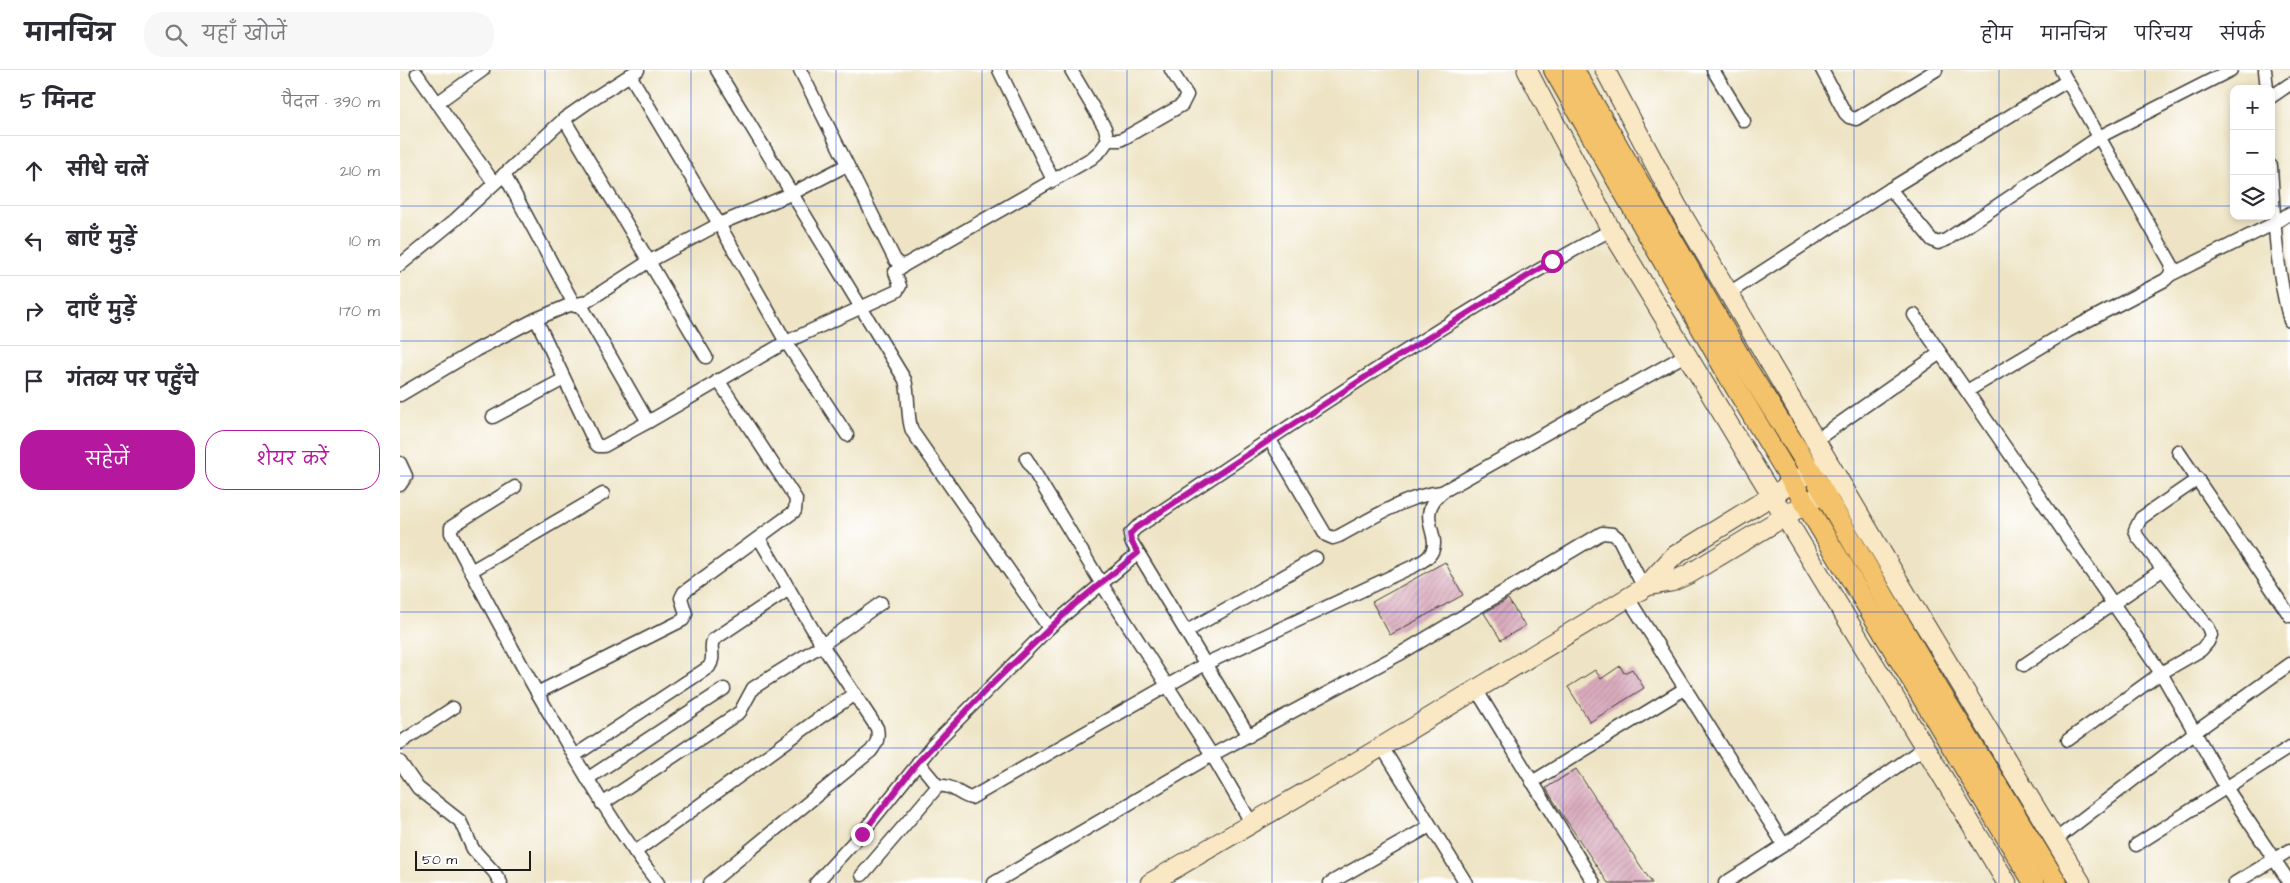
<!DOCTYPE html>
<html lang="hi">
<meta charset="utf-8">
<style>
:root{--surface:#fff;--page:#f7f7f7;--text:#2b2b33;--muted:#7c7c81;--line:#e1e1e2;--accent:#b5179e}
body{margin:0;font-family:"Architects Daughter","Playpen Sans Deva",sans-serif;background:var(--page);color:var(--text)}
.controls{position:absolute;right:15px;top:15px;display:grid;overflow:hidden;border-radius:10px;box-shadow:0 2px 8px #0003}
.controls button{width:45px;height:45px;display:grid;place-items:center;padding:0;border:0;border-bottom:1px solid var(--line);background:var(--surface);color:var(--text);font:25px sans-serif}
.scale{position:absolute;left:15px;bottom:12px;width:116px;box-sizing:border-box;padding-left:5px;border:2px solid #1c1c1c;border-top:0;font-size:14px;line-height:18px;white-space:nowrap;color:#1c1c1c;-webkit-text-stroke:4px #fff;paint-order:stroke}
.stop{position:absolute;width:15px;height:15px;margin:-11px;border:4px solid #b5179e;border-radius:50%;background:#fff}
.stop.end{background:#b5179e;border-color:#fff;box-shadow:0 1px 5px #0008}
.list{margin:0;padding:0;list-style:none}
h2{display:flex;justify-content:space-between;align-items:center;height:65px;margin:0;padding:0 20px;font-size:21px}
h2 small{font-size:16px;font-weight:400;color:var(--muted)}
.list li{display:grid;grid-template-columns:32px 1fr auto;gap:15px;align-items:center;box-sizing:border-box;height:70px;padding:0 20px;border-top:1px solid var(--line)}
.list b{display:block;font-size:19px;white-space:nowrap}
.list em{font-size:16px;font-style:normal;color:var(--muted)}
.actions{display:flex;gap:10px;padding:15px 20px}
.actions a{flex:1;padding:11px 0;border:1px solid var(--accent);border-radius:20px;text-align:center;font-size:18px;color:var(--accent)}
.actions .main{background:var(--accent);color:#fff}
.icon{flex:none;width:28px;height:28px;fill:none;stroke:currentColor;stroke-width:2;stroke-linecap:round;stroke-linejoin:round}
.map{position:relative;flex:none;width:1890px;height:813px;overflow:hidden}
header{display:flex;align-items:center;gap:30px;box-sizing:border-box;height:70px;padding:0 25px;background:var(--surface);border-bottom:1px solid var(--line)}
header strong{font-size:24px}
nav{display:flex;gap:28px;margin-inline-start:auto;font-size:18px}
.search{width:350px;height:45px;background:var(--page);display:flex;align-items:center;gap:12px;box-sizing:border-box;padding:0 18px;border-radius:20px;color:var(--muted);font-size:19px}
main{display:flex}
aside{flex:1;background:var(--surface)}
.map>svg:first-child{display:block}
.building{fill:url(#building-hatch)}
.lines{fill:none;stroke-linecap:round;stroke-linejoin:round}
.street-casing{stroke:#3c3a35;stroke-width:15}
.secondary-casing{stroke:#3c3a35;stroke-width:21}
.primary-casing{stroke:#3c3a35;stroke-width:22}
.street{stroke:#fff;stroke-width:12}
.secondary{stroke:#fae7c3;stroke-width:19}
.primary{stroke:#f3c26a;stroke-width:20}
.route{stroke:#b5179e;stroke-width:6}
.grid{fill:none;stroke:#1d4ed8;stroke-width:1;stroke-opacity:0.55}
</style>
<header>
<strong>मानचित्र</strong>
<div class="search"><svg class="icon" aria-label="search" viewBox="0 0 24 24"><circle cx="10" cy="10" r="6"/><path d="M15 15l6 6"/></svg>यहाँ खोजें</div>
<nav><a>होम</a><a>मानचित्र</a><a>परिचय</a><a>संपर्क</a></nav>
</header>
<main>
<aside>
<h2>5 मिनट<small>पैदल · 390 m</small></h2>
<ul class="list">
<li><svg class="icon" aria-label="ahead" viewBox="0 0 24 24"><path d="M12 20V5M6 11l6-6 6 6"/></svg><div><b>सीधे चलें</b></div><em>210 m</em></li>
<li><svg class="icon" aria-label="left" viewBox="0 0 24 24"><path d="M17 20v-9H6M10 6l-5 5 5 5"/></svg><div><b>बाएँ मुड़ें</b></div><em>10 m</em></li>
<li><svg class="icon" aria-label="right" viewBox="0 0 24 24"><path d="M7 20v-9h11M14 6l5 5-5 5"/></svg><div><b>दाएँ मुड़ें</b></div><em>170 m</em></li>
<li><svg class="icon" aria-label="arrive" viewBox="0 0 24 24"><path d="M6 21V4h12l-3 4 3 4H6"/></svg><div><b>गंतव्य पर पहुँचे</b></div></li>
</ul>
<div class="actions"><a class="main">सहेजें</a><a>शेयर करें</a></div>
</aside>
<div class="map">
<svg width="1890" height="813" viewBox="0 0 1890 813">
<defs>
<pattern id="building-hatch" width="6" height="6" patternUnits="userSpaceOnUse" patternTransform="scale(1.25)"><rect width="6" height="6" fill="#daabbd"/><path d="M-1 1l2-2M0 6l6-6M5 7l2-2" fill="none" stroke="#ba93a2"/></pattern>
</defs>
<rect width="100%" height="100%" fill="#fff"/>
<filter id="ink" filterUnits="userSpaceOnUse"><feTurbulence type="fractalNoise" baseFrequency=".02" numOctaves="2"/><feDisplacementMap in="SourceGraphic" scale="10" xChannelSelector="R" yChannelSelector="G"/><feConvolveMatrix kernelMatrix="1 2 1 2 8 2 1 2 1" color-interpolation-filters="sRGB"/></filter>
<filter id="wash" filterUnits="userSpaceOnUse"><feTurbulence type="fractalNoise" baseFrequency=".0096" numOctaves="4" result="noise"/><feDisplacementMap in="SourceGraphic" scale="20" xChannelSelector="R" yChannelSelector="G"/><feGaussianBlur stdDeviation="1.12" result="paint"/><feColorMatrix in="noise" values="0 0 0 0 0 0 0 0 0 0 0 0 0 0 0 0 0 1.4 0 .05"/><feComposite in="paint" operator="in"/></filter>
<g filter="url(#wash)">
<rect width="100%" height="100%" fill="#eee4c5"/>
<g id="blocks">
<!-- building -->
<g class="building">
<path d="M1045,492L1063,525L990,565L972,532Z"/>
<path d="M1108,529L1125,556L1101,570L1084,543Z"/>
<path d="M1220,596L1224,603L1232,599L1244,618L1190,652L1168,617L1195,600L1201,609Z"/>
<path d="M1176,699L1252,813H1208L1160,741L1146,718Z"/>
</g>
</g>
</g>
<g filter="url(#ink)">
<use href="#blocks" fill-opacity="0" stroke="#3c3a35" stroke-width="1"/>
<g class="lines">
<defs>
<g id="street">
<path d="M317,0L505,310C510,327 506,344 512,361L649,558"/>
<path d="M400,0L495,190L503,196L692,88L701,80L708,70L705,58L671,0"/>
<path d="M599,0L653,110"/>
<path d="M1313,0L1344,51"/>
<path d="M1422,0L1445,43L1449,47L1456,49L1536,0"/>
<path d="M1865,0L1867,19"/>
<path d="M17,4L94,113"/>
<path d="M230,5L319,154L386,272L447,365"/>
<path d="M1871,27L1890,14"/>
<path d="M37,33L83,0"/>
<path d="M164,49L306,287"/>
<path d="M708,70H720L726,67L782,35L787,25L771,0"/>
<path d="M1871,96C1874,147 1876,201 1890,251"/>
<path d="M104,104L175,236"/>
<path d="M1490,119L1532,170L1538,173L1546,170L1699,67L1831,0"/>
<path d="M0,195L55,150L164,49L194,28L238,0"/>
<path d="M1770,205L1875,153L1890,143"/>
<path d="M1329,223L1490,119L1667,11"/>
<path d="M181,235L248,352"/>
<path d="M1514,245L1761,603L1827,719L1890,813"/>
<path d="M136,249L195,373L198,376H204L248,352L386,272L497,221L500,216L495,202L503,196"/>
<path d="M1567,321L1668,261L1765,210L1770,205L1772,195L1661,0"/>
<path d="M0,325L76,280L136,249L167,236L186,232L248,192L319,154L391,124L447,95"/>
<path d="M93,347L164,309"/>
<path d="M870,370L926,465L933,468L939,466C973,448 1004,426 1042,422"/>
<path d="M1416,370L1540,283"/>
<path d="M1778,381L1890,546"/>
<path d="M626,388L701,513L812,685L852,754"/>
<path d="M0,393L6,406L0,415"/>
<path d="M115,417L51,457V463C87,532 123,600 163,667C192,717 222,767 258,813"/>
<path d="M71,501L203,424"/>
<path d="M1228,528L1384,775"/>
<path d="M787,561L916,488"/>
<path d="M1624,595L1762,500"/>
<path d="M1076,619L1194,813"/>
<path d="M137,623L283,550L286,544L281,528L284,522L395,441L396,429L318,310"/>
<path d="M849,666L731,471L730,464L736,458C892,355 1046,248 1211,160"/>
<path d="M1668,670L1761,603L1801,580L1808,572L1811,565L1808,557L1737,466L1735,460L1741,448L1798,409"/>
<path d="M0,673L53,638"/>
<path d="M982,677L1066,813"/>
<path d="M174,686L309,597C316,587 309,579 313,570L389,519"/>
<path d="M0,692L18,718L60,751L73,779L94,802L101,813"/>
<path d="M518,692L538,716"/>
<path d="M187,709L324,619"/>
<path d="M1132,712L1286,618"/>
<path d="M202,734L340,642L353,618L422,575L481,533"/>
<path d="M1655,770L1794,663L1890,594"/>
<path d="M1736,775L1890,677"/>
<path d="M235,782L422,646L455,624"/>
<path d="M462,805L538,716C552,714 559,725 571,728L807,593L1016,495C1020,492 1026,490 1029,486C1046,467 1012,448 1042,422L1287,284"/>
<path d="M310,813L471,681C477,673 479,668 477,658L422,575L359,468"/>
<path d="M416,813L462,763L533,675L649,558L738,483"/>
<path d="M594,813L812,685L998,585L1202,463L1213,464L1219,469L1244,518"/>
<path d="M930,813L1030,756"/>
<path d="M1325,813L1384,775L1525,677"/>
<path d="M1835,813L1890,780"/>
</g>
<g id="secondary">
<path d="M1127,0L1211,160L1607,813"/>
<path d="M1205,0L1276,134L1511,532L1681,813"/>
<path d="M1247,516L1271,512L1289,504L1437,415"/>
<path d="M750,813L943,700L1244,518L1274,486L1425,393"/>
</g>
<g id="primary">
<path d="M1154,0L1331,310L1634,813"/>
<path d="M1174,0L1346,297L1411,401L1539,620L1657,813"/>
</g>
</defs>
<!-- street casing -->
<use href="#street" class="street-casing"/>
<!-- secondary casing -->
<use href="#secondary" class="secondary-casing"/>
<!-- primary casing -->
<use href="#primary" class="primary-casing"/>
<!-- street -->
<use href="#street" class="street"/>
<!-- secondary -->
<use href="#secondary" class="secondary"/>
<!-- primary -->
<use href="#primary" class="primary"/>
</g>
</g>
<g class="lines" filter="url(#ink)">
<!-- route -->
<path class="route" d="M462,764L518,692L588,618L674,535L738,483L731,471L730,464L736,458L976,300L1152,191"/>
</g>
<!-- grid -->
<path class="grid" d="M145,0V813M291,0V813M436,0V813M582,0V813M727,0V813M872,0V813M1018,0V813M1163,0V813M1308,0V813M1454,0V813M1599,0V813M1745,0V813M0,136H1834M1871,136H1890M0,271H1890M0,406H1890M0,542H1890M0,678H1890"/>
</svg>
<div class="controls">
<button>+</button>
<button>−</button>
<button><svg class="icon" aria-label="layers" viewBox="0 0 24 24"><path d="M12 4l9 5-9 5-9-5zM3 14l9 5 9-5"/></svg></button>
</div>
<div class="scale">50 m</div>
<div class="stop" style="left:1152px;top:191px"></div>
<div class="stop end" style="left:462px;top:764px"></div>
</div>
</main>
